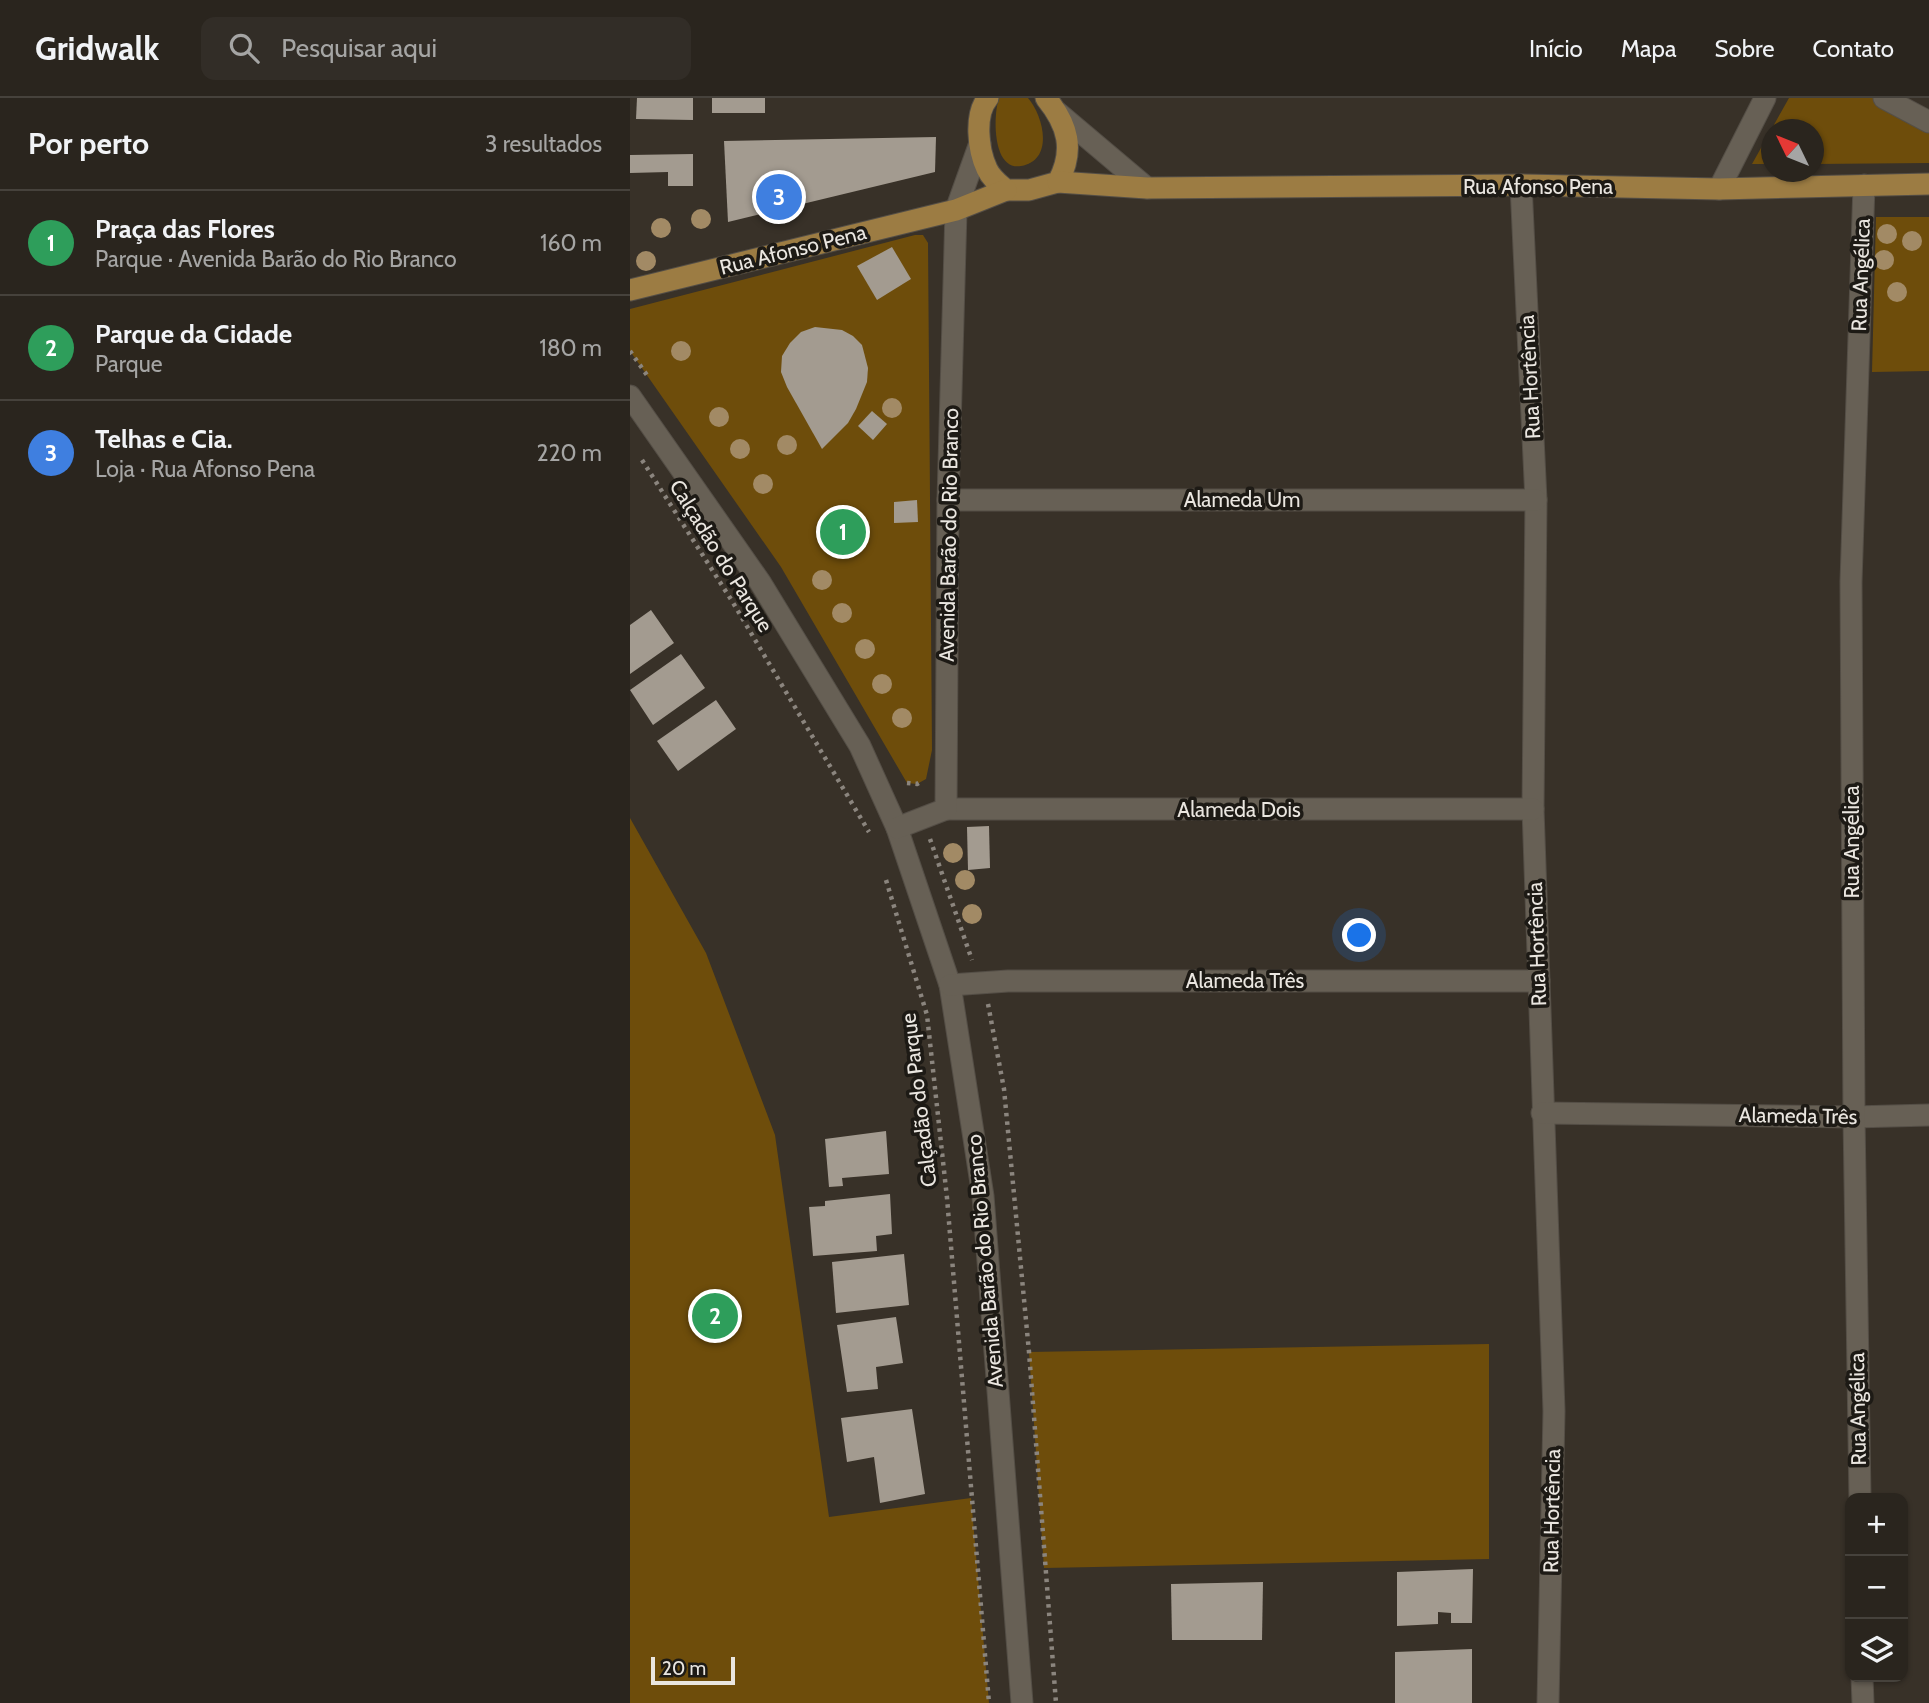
<!DOCTYPE html>
<html lang="pt">
<meta charset="utf-8">
<style>
:root{--surface:#2a251e;--page:#322d27;--text:#f1f3f6;--muted:#a5a5a4;--line:#46423c;--accent:#8cb9fc}
body{margin:0;font-family:Cabin,sans-serif;background:var(--page);color:var(--text)}
.controls{position:absolute;right:21px;bottom:21px;display:grid;overflow:hidden;border-radius:14px;box-shadow:0 2px 5px #0004}
.controls button{width:63px;height:63px;display:grid;place-items:center;padding:0;border:0;border-bottom:2px solid var(--line);background:var(--surface);color:var(--text);font:35px sans-serif}
.compass{position:absolute;left:1131px;top:21px;width:63px;height:63px;border-radius:50%;background:var(--surface);box-shadow:0 2px 5px #0004;rotate:313deg}
.scale{position:absolute;left:21px;bottom:18px;width:84px;box-sizing:border-box;padding-left:7px;border:4px solid #eae6e0;border-top:0;font-size:19px;line-height:24px;white-space:nowrap;color:#eae6e0;-webkit-text-stroke:5px #1d1a15;paint-order:stroke}
.you{position:absolute;left:730px;top:838px;width:24px;height:24px;margin:-18px;border:5px solid #fff;border-radius:50%;background:#1a73e8;box-shadow:0 0 0 10px #1a73e833}
.badge{display:grid;place-items:center;width:46px;height:46px;border-radius:50%;background:var(--accent);color:#fff;font-size:23px;font-weight:700}
.pin{position:absolute;translate:-50% -50%;border:4px solid #fff;box-shadow:0 2px 7px #0006}
.list{margin:0;padding:0;list-style:none}
h2{display:flex;justify-content:space-between;align-items:center;height:91px;margin:0;padding:0 28px;font-size:30px}
h2 small{font-size:23px;font-weight:400;color:var(--muted)}
.list li{display:grid;grid-template-columns:46px 1fr auto;gap:21px;align-items:center;box-sizing:border-box;height:105px;padding:0 28px;border-top:2px solid var(--line)}
.list b{display:block;font-size:26px;white-space:nowrap}
.list p{margin:0;font-size:23px;white-space:nowrap;color:var(--muted)}
.list em{font-size:23px;font-style:normal;color:var(--muted)}
.icon{flex:none;width:38px;height:38px;fill:none;stroke:currentColor;stroke-width:2;stroke-linecap:round;stroke-linejoin:round}
.map{position:relative;flex:none;width:1299px;height:1605px;overflow:hidden}
header{display:flex;align-items:center;gap:42px;box-sizing:border-box;height:98px;padding:0 35px;background:var(--surface);border-bottom:2px solid var(--line)}
header strong{font-size:33px}
nav{display:flex;gap:38px;margin-inline-start:auto;font-size:24px}
.search{width:490px;height:63px;background:var(--page);display:flex;align-items:center;gap:18px;box-sizing:border-box;padding:0 24px;border-radius:14px;color:var(--muted);font-size:26px}
main{display:flex}
aside{flex:1;background:var(--surface)}
.map>svg:first-child{display:block}
.green{fill:#6e4d0b}
.building{fill:#a39b90}
.lines{fill:none;stroke-linecap:round;stroke-linejoin:round}
.minor-casing{stroke:#544e46;stroke-width:23}
.major-casing{stroke:#544e46;stroke-width:23}
.path{stroke:#8b857e;stroke-width:4.5;stroke-dasharray:3.5 5;stroke-linecap:butt}
.minor{stroke:#676055;stroke-width:21}
.major{stroke:#9c7c43;stroke-width:21}
.tree{fill:#a28a65}
.labels{text-anchor:middle;stroke-width:7;stroke-linejoin:round;paint-order:stroke}
.street-label{font-size:21px;fill:#eae6e0;stroke:#1d1a15}
</style>
<header>
<strong>Gridwalk</strong>
<div class="search"><svg class="icon" aria-label="search" viewBox="0 0 24 24"><circle cx="10" cy="10" r="6"/><path d="M15 15l6 6"/></svg>Pesquisar aqui</div>
<nav><a>Início</a><a>Mapa</a><a>Sobre</a><a>Contato</a></nav>
</header>
<main>
<aside>
<h2>Por perto<small>3 resultados</small></h2>
<ul class="list">
<li><span class="badge" style="background:#2e9e5b">1</span><div><b>Praça das Flores</b><p>Parque · Avenida Barão do Rio Branco</p></div><em>160 m</em></li>
<li><span class="badge" style="background:#2e9e5b">2</span><div><b>Parque da Cidade</b><p>Parque</p></div><em>180 m</em></li>
<li><span class="badge" style="background:#3f7fe0">3</span><div><b>Telhas e Cia.</b><p>Loja · Rua Afonso Pena</p></div><em>220 m</em></li>
</ul>
</aside>
<div class="map">
<svg width="1299" height="1605" viewBox="0 0 1299 1605">
<rect width="100%" height="100%" fill="#383128"/>
<!-- green -->
<g class="green">
<path d="M369,0H398C413,17 425,62 391,68C362,73 363,17 369,0Z"/>
<path d="M1159,0H1251L1299,30V65L1184,66V32H1142L1141,66H1122Z"/>
<path d="M1246,119H1299V273L1242,274Z"/>
<path d="M285,137H293L298,145L302,652L296,681L287,686L277,685L151,469L0,253V211Z"/>
<path d="M0,720L76,855L145,1037L199,1419L341,1400L359,1605H0Z"/>
<path d="M859,1246V1461L414,1470L399,1254Z"/>
</g>
<!-- building -->
<g class="building">
<path d="M7,0H63V22L6,21Z"/>
<rect x="82" y="0" width="53" height="15"/>
<path d="M306,39L305,74L98,124L94,43Z"/>
<path d="M63,56V88H38V74L0,75V57Z"/>
<path d="M262,149L281,181L247,202L227,168Z"/>
<path d="M185,229L212,232L223,238L232,247L238,270L237,284L226,311L218,325L192,351L157,289L151,274L152,258L160,245L171,234Z"/>
<path d="M242,313L257,326L243,342L228,328Z"/>
<path d="M287,402L288,424L264,425V404Z"/>
<path d="M21,512L44,545L0,576V527Z"/>
<path d="M51,556L75,590L23,627L0,592Z"/>
<path d="M86,602L106,631L48,673L27,643Z"/>
<path d="M359,728L360,770L338,772L337,729Z"/>
<path d="M256,1033L259,1076L212,1080L213,1088L199,1089L195,1041Z"/>
<path d="M260,1096L262,1136L246,1138L247,1153L183,1158L179,1109L195,1108V1103Z"/>
<path d="M274,1156L279,1207L206,1215L202,1164Z"/>
<path d="M266,1219L273,1265L246,1269L248,1291L217,1294L207,1227Z"/>
<path d="M282,1311L295,1396L250,1405L244,1359L217,1364L211,1320Z"/>
<path d="M843,1471L842,1525H821V1515L808,1514V1526L767,1528V1474Z"/>
<path d="M633,1484L632,1542H542L541,1486Z"/>
<path d="M842,1551V1605H765V1554Z"/>
</g>
<g class="lines">
<defs>
<g id="minor">
<path d="M1254,0L1299,24"/>
<path d="M427,14L517,90"/>
<path d="M891,87L906,402L903,711L924,1313L918,1605"/>
<path d="M1089,91L1135,0"/>
<path d="M0,298L130,484L230,648L267,730L320,887L353,1098L392,1605"/>
<path d="M318,402H906"/>
<path d="M316,711H903"/>
<path d="M267,730L316,711L318,402L326,112L350,45"/>
<path d="M320,887L378,883H909"/>
<path d="M912,1015L1224,1019L1299,1017"/>
<path d="M1230,1400L1224,1019L1221,484L1234,87"/>
<path d="M1232,1579L1233,1605"/>
</g>
<g id="major">
<path d="M358,0C344,16 348,52 357,71C361,80 369,86 376,92H399L428,84C445,52 438,27 416,0"/>
<path d="M428,84L517,90L891,87L1089,91L1299,86"/>
<path d="M0,192L326,112L376,92"/>
</g>
</defs>
<!-- minor casing -->
<use href="#minor" class="minor-casing"/>
<!-- major casing -->
<use href="#major" class="major-casing"/>
<!-- path -->
<g class="path">
<path d="M0,253L19,280"/>
<path d="M12,362L102,503L239,734"/>
<path d="M277,685L287,686L292,683"/>
<path d="M300,741L342,862"/>
<path d="M256,782L297,917L317,1100L359,1605"/>
<path d="M358,906L374,991L399,1254L426,1605"/>
</g>
<!-- minor -->
<use href="#minor" class="minor"/>
<!-- major -->
<use href="#major" class="major"/>
</g>
<!-- trees -->
<g class="tree">
<circle cx="71" cy="121" r="10"/>
<circle cx="31" cy="130" r="10"/>
<circle cx="1257" cy="136" r="10"/>
<circle cx="1282" cy="143" r="10"/>
<circle cx="1254" cy="162" r="10"/>
<circle cx="16" cy="163" r="10"/>
<circle cx="1267" cy="194" r="10"/>
<circle cx="51" cy="253" r="10"/>
<circle cx="262" cy="310" r="10"/>
<circle cx="89" cy="319" r="10"/>
<circle cx="157" cy="347" r="10"/>
<circle cx="110" cy="351" r="10"/>
<circle cx="133" cy="386" r="10"/>
<circle cx="192" cy="482" r="10"/>
<circle cx="212" cy="515" r="10"/>
<circle cx="235" cy="551" r="10"/>
<circle cx="252" cy="586" r="10"/>
<circle cx="272" cy="620" r="10"/>
<circle cx="323" cy="755" r="10"/>
<circle cx="335" cy="782" r="10"/>
<circle cx="342" cy="816" r="10"/>
</g>
<g class="labels">
<!-- street labels -->
<g class="street-label">
<text x="908" y="96">Rua Afonso Pena</text>
<text transform="translate(163 152) rotate(-14)" y="7">Rua Afonso Pena</text>
<text transform="translate(1231 177) rotate(-88)" y="7">Rua Angélica</text>
<text transform="translate(900 279) rotate(-93)" y="7">Rua Hortência</text>
<text x="612" y="409">Alameda Um</text>
<text transform="translate(319 437) rotate(-89)" y="7">Avenida Barão do Rio Branco</text>
<text transform="translate(91 458) rotate(58)" y="7">Calçadão do Parque</text>
<text x="609" y="719">Alameda Dois</text>
<text transform="translate(1222 744) rotate(-90)" y="7">Rua Angélica</text>
<text transform="translate(907 846) rotate(-92)" y="7">Rua Hortência</text>
<text x="615" y="890">Alameda Três</text>
<text transform="translate(289 1002) rotate(-97)" y="7">Calçadão do Parque</text>
<text transform="translate(1168 1018) rotate(1)" y="7">Alameda Três</text>
<text transform="translate(355 1163) rotate(-95)" y="7">Avenida Barão do Rio Branco</text>
<text transform="translate(1228 1311) rotate(-91)" y="7">Rua Angélica</text>
<text transform="translate(922 1413) rotate(-89)" y="7">Rua Hortência</text>
</g>
</g>
</svg>
<div class="controls">
<button>+</button>
<button>−</button>
<button><svg class="icon" aria-label="layers" viewBox="0 0 24 24"><path d="M12 4l9 5-9 5-9-5zM3 14l9 5 9-5"/></svg></button>
</div>
<svg class="compass" viewBox="-18 -18 36 36"><path d="M0-13l5 13h-10z" fill="#e53935"/><path d="M0 13l5-13h-10z" fill="#a5a5a4"/></svg>
<div class="scale">20 m</div>
<div class="you"></div>
<div class="pin badge" style="left:213px;top:434px;background:#2e9e5b">1</div>
<div class="pin badge" style="left:85px;top:1218px;background:#2e9e5b">2</div>
<div class="pin badge" style="left:149px;top:99px;background:#3f7fe0">3</div>
</div>
</main>
